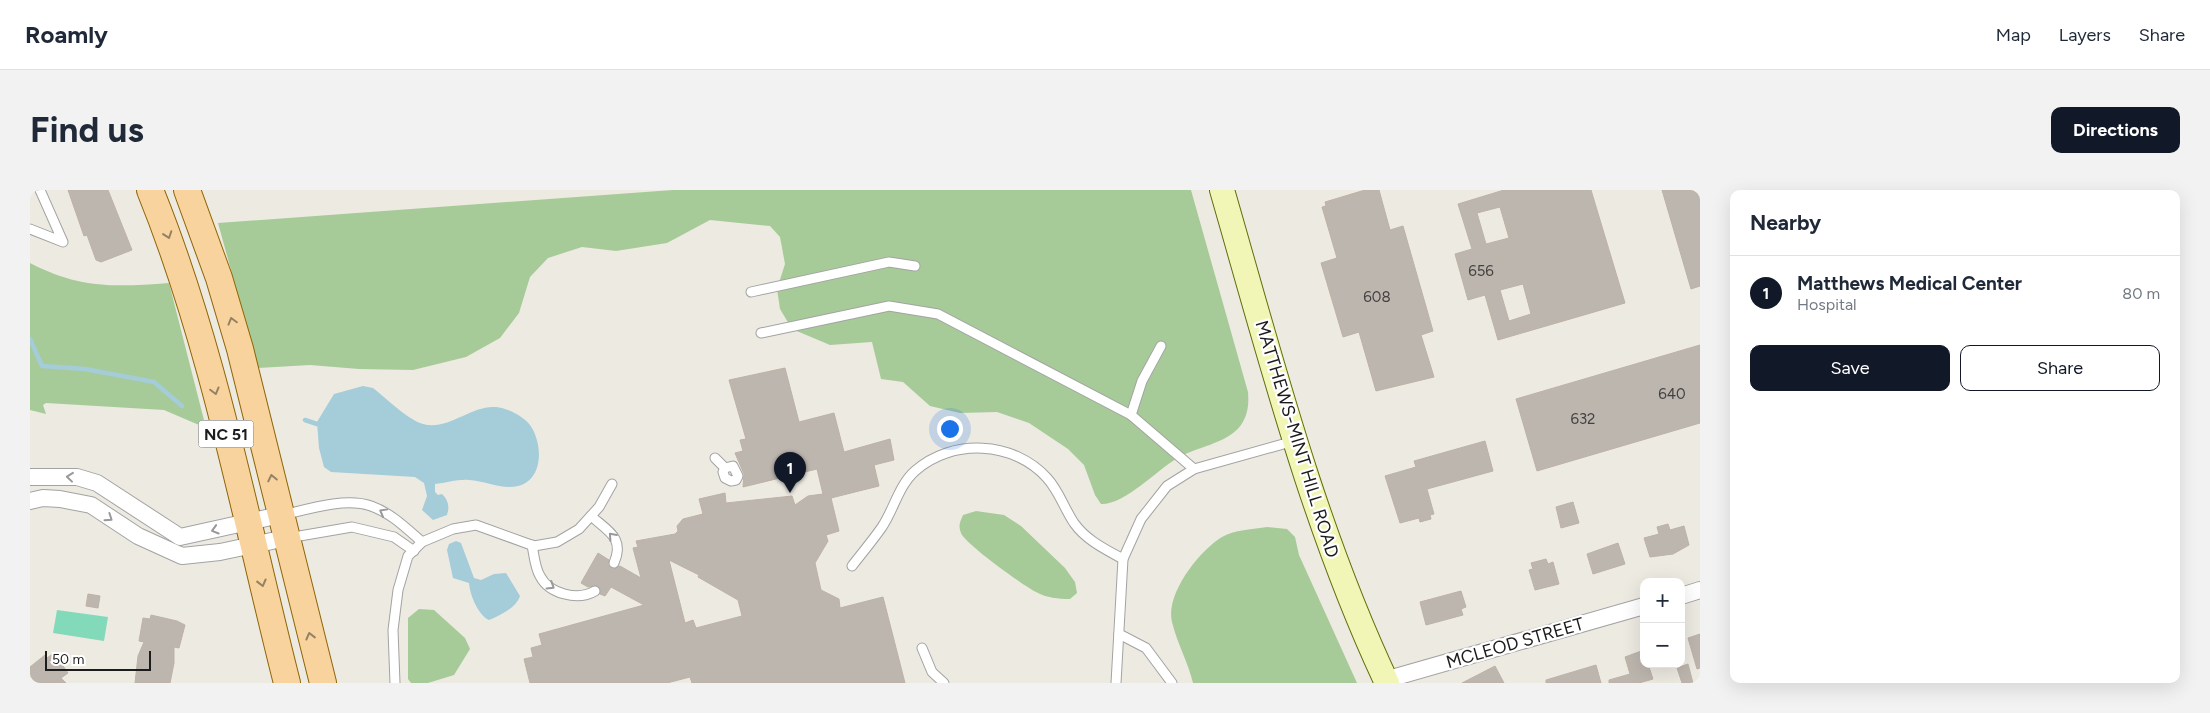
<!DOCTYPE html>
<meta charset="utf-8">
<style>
:root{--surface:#fff;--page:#f2f2f3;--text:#1f2937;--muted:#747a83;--line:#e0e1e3;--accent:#111827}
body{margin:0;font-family:Figtree,sans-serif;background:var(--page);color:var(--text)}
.controls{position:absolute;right:15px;bottom:15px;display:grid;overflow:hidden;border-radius:10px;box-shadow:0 5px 20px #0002}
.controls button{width:45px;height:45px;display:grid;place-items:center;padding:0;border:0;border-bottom:1px solid var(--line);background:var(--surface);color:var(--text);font:25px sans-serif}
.scale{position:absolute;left:15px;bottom:12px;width:106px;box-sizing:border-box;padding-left:5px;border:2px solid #1c1c1c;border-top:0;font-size:14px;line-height:18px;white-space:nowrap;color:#1c1c1c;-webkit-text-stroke:4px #fff;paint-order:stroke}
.you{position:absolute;left:919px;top:238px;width:18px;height:18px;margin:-12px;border:4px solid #fff;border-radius:50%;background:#1a73e8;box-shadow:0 0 0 8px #1a73e833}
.badge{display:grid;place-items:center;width:32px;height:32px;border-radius:50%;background:var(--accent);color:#fff;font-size:16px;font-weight:700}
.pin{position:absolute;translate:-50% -41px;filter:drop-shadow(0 1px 2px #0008)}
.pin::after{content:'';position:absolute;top:26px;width:18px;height:15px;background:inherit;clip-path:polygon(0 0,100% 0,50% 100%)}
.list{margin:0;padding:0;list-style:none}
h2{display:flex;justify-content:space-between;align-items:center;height:65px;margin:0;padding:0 20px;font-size:21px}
h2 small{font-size:16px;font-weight:400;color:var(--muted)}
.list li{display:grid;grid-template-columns:32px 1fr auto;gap:15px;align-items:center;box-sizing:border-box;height:75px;padding:0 20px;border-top:1px solid var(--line)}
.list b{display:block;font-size:19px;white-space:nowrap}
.list p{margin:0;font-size:16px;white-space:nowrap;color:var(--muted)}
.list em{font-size:16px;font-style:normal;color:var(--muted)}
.actions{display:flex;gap:10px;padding:15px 20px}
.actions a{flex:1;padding:11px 0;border:1px solid var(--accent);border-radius:10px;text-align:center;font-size:18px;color:var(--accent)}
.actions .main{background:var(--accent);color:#fff}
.map{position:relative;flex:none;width:1670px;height:493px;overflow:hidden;border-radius:10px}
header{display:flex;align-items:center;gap:30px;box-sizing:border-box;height:70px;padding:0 25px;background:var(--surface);border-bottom:1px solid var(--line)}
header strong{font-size:24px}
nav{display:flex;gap:28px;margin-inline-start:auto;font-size:18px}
.intro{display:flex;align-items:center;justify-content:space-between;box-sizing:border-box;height:120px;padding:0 30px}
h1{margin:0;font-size:35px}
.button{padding:12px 22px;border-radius:10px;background:var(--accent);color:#fff;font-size:18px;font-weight:700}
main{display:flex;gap:30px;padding:0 30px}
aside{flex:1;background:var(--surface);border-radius:10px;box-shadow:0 5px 20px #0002}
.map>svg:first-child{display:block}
.forest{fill:#a6cb98}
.pitch{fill:#82dabb}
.water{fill:#a4ccd9}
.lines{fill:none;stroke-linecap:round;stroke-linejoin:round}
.stream{stroke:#a4ccd9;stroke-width:4.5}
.building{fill:#bdb6af;stroke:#beb1a5;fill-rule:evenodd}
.lane-casing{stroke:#a3a3a3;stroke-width:11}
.street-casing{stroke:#a3a3a3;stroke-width:18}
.secondary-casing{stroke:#606d09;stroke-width:26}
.primary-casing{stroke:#8e6506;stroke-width:28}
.lane{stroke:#fff;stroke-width:9}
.street{stroke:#fff;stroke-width:16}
.secondary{stroke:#f1f6b7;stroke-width:24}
.primary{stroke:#f8d39d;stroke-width:26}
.oneway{stroke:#958163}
.oneway2{stroke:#999}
.labels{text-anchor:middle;stroke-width:4.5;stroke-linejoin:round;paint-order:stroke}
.number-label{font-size:15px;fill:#444241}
.shield{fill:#fff;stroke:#606060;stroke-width:1}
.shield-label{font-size:16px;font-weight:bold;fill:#1c1c1c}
.street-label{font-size:18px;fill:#1c1c1c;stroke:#fff}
</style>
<header>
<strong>Roamly</strong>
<nav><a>Map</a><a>Layers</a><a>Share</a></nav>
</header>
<div class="intro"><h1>Find us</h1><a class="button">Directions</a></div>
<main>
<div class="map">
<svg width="1670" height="493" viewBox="0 0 1670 493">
<rect width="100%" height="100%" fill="#edeae2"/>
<!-- forest -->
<g class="forest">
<path d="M643,0H1161L1218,202C1219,214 1218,225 1211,235C1197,254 1165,257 1146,269C1126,281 1094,315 1071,314L1065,305L1054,275L1038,259L999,233L967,222L930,223L900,216L873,192L851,189L842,152L800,155L762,139L750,119L747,99L755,74L750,47L740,36L680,30L637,53L586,61L552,57L518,68L500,87L489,123L470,148L436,167L383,180L329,179L280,175L228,178L188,33Z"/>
<path d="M0,73C50,99 85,97 139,93L176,238L134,220L16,213L13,215L16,224L0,220Z"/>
<path d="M946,321L974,325L991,336L1035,378L1045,392L1047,403L1040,409C1028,409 1017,408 1006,402C994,396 935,354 931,343C928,335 930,332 933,325Z"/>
<path d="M1237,337L1257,339L1265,347L1269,365L1327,493H1163C1158,472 1147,453 1142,432C1135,404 1170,360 1192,347C1203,340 1224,339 1237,337Z"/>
<path d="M389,419L404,420L435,448L440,459L424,485L398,493H381L378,489V428Z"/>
</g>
<!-- pitch -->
<path class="pitch" d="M27,420L78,427L74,451L23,443Z"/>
<!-- water -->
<g class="water">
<path d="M333,196L343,198C356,208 378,230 393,234C418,241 441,215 466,217C477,218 493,226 500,235C513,253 514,290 488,296C472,300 456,291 439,290C428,289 416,293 405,294V302L408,305L412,304C418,310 420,316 417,325L403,330L392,320L397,306L394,293L385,287L301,282L294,277L289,258L287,232L304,204Z"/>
<path d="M426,351L431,353L444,388L451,390L464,384L476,383L490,406C486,418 471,425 459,430C448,425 440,405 439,393L423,388L417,360L419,354Z"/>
</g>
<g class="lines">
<!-- stream -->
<g class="stream">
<path d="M0,149L12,176L55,179L124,192L152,216"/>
<path d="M275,230L287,234"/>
</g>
</g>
<!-- building -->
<g class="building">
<path d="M38,0H78L102,60L71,72L66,70L57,45L54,46Z"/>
<path d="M1335,0H1349L1360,40L1373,36L1403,141L1391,145L1404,187L1346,201L1329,142L1313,147L1291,73L1307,68L1292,17L1296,16L1295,12Z"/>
<path d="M1474,0H1561L1595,113L1468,150L1455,105L1438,110L1425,64L1442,59L1428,14ZM1470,17L1479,48L1456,54L1447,23ZM1493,94L1501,124L1479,131L1470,100Z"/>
<path d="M1632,0H1670V96L1661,99Z"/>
<path d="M1670,155V233L1507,281L1486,209Z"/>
<path d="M755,178L769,232L804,223L814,262L860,249L864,270L844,275L849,296L801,308L809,341L796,345L798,351L785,373L791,400L809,409L810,418L853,407L875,493H662L660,487L637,493H500L494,469L503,467L501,458L512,455L509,444L614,415L581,397L575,406L570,404L568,396L558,397L551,393L568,363L579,370L578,375L582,379L590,376L611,388L603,358L608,357L606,351L645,344L648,341L647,336L653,329L673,324L669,309L695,303L696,313L762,306L765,315L778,306L793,304L787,279L713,297L714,284L705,263L713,261L710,250L716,249L699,190ZM639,370L669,385L668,387L708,410L712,426L666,438L663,430L655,433Z"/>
<path d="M1455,251L1463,281L1397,299L1404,324L1400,325L1401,329L1390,332L1389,328L1370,333L1355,286L1386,277L1384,271Z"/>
<path d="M1543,312L1549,333L1531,338L1526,317Z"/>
<path d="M1638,334L1640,340L1654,336L1659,355L1643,364L1620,367L1614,348L1629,344L1627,337Z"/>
<path d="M1588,353L1595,374L1563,384L1557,364Z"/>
<path d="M1516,369L1518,374L1523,372L1529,394L1505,400L1499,380L1503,379L1501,373Z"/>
<path d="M1431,401L1436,417L1431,419L1433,425L1396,435L1390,412Z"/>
<path d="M58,404L70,406L68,418L56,416Z"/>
<path d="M121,425L147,431L155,435L149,458L144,457V473L140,493H105L108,466L114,452L109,451L113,428L120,429Z"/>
<path d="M1670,444V478L1667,479L1658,448Z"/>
<path d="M1614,460V474H1618L1623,489L1609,493H1579V490L1600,484L1595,467Z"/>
<path d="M24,463L38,483L31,488L36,493H0V477L15,465L17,468Z"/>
<path d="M1658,474L1663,493H1652L1647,478Z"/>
<path d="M1566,475L1571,493H1516V490Z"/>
<path d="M1465,476L1474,493H1432Z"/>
</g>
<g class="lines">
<defs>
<g id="lane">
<path d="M0,39L33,52L10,0"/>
<path d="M721,102L859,72L885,76"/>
<path d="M731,143L859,116L908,124L1101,225L1164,279"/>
<path d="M1101,225L1112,191L1131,156"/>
<path d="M685,268L695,278L693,282L695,288L701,291L706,290L708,286L703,276L695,278"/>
<path d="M253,325C278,319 316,307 341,316C361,323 376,338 392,352"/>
<path d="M561,326C578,341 595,348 584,373"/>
<path d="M258,348L322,337L364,347L384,361"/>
<path d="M502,355C504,365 505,378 510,386C519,404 548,411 565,401"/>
<path d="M822,376C832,363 843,350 852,337C864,319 869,295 885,281C922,248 984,251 1017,288C1029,301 1034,318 1044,333C1056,350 1075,359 1093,369"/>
<path d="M1089,444L1116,458L1142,493"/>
<path d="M892,458L902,482L914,493"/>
<path d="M365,493L363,440L368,400L378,366L392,352L423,339L446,335L504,356L527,352L549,339L569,317L582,294"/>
<path d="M1086,493L1093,369L1111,329L1137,296L1164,279L1264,251"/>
</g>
<g id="street">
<path d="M0,287H47L67,293L150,347L250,325"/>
<path d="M0,311L13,308L30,309L61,315L108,346L152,366L190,362L256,348"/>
<path d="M1651,406L1670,400"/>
<path d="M1355,490L1614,416"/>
</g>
<path id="secondary" d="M1192,0C1240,166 1283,336 1357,493"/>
<g id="primary">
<path d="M120,0C184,158 215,328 257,493"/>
<path d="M157,0L189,88L210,159L293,493"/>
</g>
</defs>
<!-- lane casing -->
<use href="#lane" class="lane-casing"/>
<!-- street casing -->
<use href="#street" class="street-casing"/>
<!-- secondary casing -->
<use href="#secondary" class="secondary-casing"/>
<!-- primary casing -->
<use href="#primary" class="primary-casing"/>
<!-- lane -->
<use href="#lane" class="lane"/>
<!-- street -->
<use href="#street" class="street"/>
<!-- secondary -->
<use href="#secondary" class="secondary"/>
<!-- primary -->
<use href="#primary" class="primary"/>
</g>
<!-- one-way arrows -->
<defs><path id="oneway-chevron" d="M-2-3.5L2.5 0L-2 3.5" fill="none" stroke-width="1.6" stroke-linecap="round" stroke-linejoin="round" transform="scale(1.25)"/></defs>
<g class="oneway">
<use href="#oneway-chevron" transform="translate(138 45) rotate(71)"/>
<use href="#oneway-chevron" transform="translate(202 131) rotate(-106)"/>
<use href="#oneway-chevron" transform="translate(185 201) rotate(75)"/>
<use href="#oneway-chevron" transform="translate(242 288) rotate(-102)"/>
<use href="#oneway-chevron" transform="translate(232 393) rotate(76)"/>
<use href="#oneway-chevron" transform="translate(280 446) rotate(-104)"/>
</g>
<g class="oneway2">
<use href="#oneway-chevron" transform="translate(40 287) rotate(-174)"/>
<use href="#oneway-chevron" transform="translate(353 322) rotate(-151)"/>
<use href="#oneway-chevron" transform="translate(79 328) rotate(34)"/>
<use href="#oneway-chevron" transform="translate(185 340) rotate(163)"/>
<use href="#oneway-chevron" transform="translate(582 346) rotate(-132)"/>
<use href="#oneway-chevron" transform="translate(521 396) rotate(32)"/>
</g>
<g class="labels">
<!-- number labels -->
<g class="number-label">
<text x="1451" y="86">656</text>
<text x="1347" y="112">608</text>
<text x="1642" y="209">640</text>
<text x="1553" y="234">632</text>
</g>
<!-- shield labels -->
<rect class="shield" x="168.5" y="230.5" width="55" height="27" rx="4"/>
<g class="shield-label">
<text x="196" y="250">NC 51</text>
</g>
<!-- street labels -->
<g class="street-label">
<text transform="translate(1267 249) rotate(73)" y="6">MATTHEWS-MINT HILL ROAD</text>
<text transform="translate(1485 453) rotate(-16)" y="6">MCLEOD STREET</text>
</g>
</g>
</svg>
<div class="controls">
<button>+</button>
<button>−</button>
</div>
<div class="scale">50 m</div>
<div class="you"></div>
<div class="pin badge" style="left:760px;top:303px">1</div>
</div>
<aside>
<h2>Nearby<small></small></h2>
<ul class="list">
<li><span class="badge">1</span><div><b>Matthews Medical Center</b><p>Hospital</p></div><em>80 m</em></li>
</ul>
<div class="actions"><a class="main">Save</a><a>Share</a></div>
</aside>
</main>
